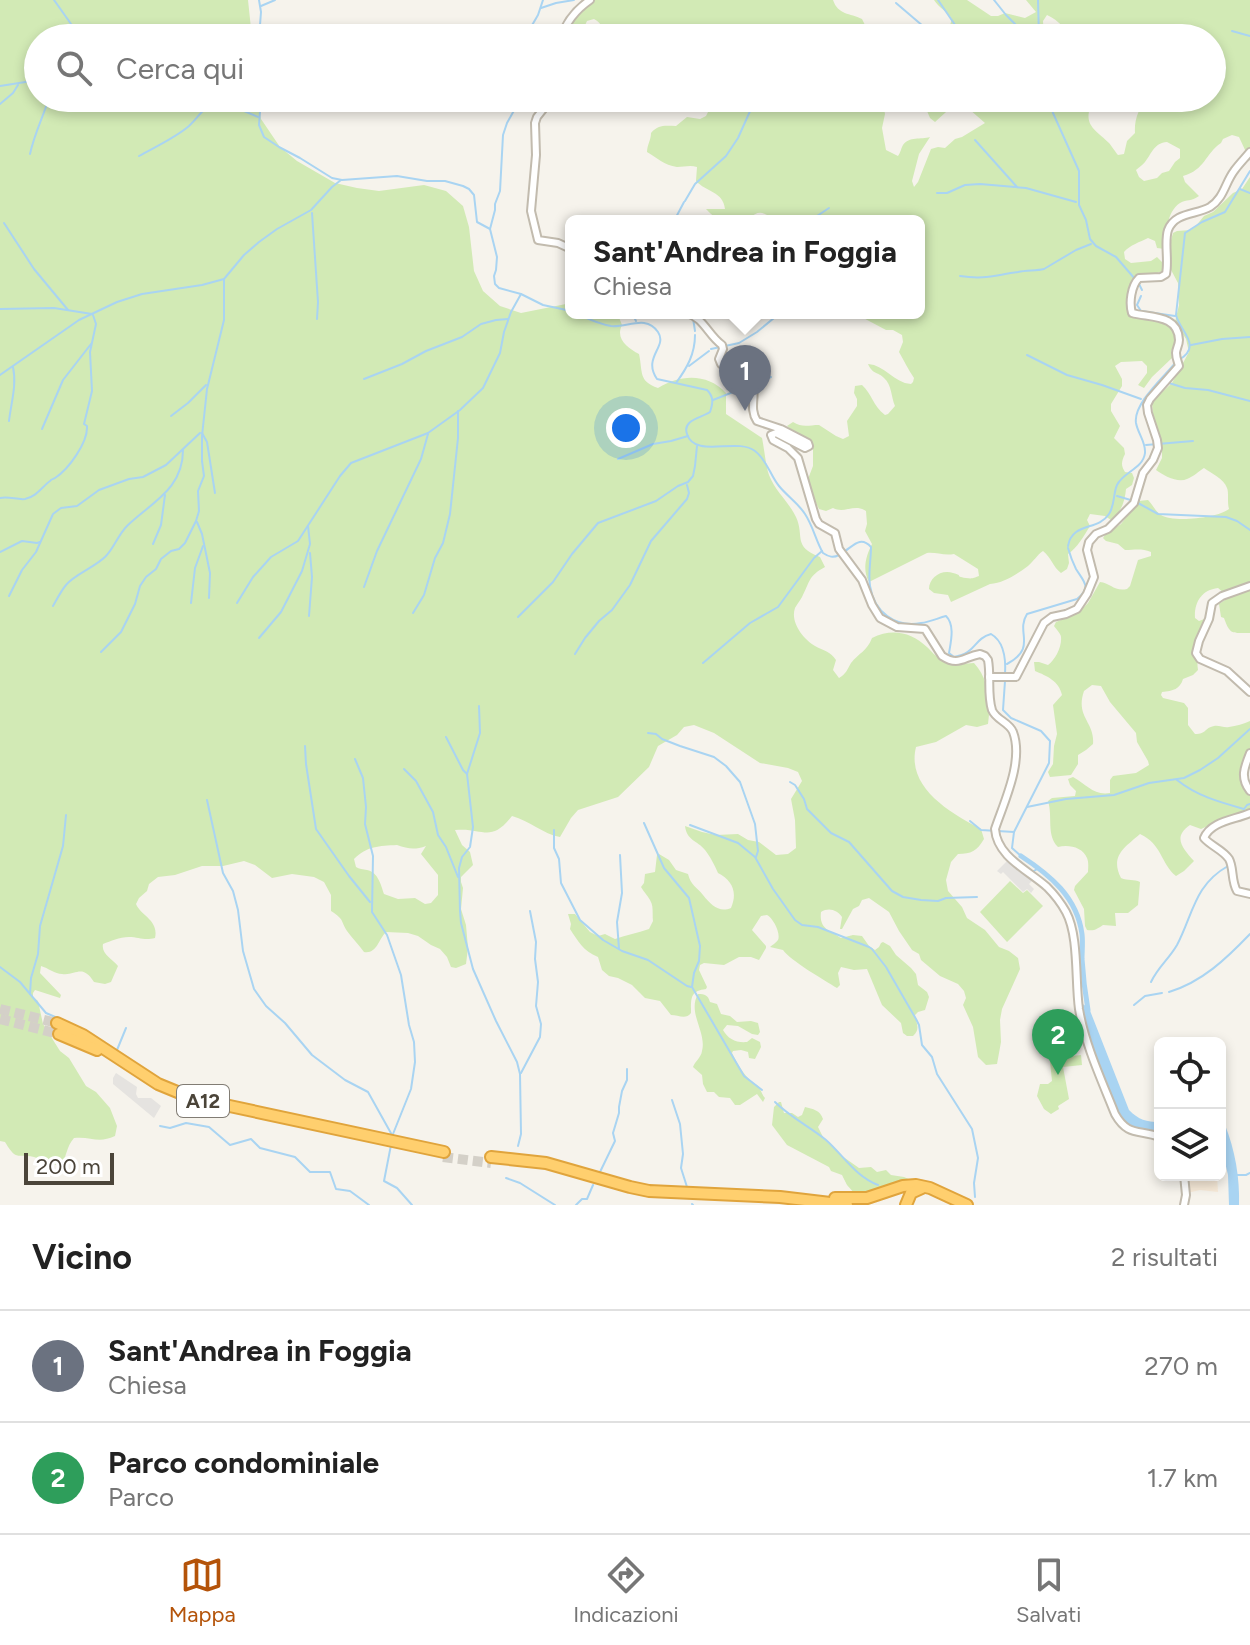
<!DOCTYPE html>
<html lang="it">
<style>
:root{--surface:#fff;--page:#f6f6f6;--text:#222;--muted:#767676;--line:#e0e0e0;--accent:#b45309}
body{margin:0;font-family:Figtree,sans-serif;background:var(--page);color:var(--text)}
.controls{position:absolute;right:24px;bottom:24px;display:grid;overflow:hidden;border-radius:12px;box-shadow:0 4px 12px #0003}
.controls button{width:72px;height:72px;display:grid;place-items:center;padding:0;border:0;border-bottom:2px solid var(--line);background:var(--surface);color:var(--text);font:40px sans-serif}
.scale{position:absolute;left:24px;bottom:20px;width:90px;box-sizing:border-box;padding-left:8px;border:4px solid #4b4439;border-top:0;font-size:22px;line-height:28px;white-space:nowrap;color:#4b4439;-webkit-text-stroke:6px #fff;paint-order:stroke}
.you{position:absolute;left:626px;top:428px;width:28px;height:28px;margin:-20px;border:6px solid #fff;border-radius:50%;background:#1a73e8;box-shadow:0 0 0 12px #1a73e833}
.badge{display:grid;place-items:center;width:52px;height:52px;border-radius:50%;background:var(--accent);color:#fff;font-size:26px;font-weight:700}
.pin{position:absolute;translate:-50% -66px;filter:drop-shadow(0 2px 4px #0008)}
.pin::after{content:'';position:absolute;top:42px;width:28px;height:24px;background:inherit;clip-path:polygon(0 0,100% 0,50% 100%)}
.popup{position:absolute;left:565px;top:215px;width:360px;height:104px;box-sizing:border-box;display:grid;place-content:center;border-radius:12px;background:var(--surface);filter:drop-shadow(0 2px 6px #0005);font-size:26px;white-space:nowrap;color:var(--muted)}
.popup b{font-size:30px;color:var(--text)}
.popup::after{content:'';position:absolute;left:50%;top:100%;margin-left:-16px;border:16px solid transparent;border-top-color:var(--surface)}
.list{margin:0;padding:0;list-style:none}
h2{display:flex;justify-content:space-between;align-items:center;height:104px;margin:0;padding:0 32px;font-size:34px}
h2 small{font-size:26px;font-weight:400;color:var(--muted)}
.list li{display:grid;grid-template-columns:52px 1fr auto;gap:24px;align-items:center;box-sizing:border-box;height:112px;padding:0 32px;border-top:2px solid var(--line)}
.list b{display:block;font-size:30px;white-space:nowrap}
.list p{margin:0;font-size:26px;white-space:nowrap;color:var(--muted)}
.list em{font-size:26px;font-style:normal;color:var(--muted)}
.icon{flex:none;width:44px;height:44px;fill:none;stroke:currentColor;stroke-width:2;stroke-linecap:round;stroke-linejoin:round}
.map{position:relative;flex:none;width:1250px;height:1205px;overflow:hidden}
.search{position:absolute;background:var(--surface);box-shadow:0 4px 12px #0003;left:24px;right:24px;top:24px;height:88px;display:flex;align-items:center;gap:20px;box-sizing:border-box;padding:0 28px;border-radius:44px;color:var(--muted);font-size:30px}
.sheet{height:328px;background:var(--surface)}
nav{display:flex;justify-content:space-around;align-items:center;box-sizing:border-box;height:112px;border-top:2px solid var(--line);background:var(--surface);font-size:22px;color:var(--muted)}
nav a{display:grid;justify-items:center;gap:4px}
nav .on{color:var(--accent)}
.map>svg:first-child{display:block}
.commercial{fill:#f7ead8}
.green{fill:#d2eab5;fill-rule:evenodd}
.parking{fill:#e5e3e0}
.water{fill:#a9d4f2}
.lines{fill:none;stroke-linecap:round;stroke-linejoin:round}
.stream{stroke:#a9d4f2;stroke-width:2}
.river{stroke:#a9d4f2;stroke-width:5}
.highway-tunnel{stroke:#d4d0c8;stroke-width:10;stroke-dasharray:10 5;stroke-linecap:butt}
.minor-casing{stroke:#c2bbae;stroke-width:10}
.highway-casing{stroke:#e0a43c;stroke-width:14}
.minor{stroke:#fff;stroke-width:6}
.highway{stroke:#ffcf6e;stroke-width:10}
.labels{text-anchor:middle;stroke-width:6;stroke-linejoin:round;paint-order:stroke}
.shield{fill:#fff;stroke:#817c74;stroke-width:2}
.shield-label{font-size:20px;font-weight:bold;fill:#4b4439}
</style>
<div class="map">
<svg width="1250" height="1205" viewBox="0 0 1250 1205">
<rect width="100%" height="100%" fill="#f6f3ec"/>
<!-- commercial -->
<path class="commercial" d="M1186,1175H1217L1218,1192L1200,1190L1187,1193Z"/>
<!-- green -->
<g class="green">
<path d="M0,0H248L252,38H38V98H257L261,119L280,147L297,161L335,183L357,188L379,191L424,185L446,191L463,206L469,227L474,271L483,291L500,306L521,313L571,303V313H615L618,315L622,325C615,339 628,348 639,354C643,372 638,381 658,388C680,374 708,373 726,393V414L762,438C764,447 766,467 769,475C775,491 789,502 796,517C805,537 792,546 820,557L825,567C808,576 810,582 802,597C800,601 797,604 795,608C790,622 803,639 815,646C824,651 830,651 836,660L833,670L839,678C846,674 847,670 851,663C859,653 867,651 872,638C892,628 911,632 927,647C931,651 936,657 942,660C952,665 963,664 974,663C989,679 991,703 988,724L977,727L966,725L936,742L916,747C906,788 951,813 981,829L984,839C977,851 971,854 958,854L951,862L946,880L948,891L962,907L967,918L985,930L999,947L1009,951L1018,958L1020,969L1002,1009L1000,1020L1001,1042L997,1064L986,1065L978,1057L973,1027L963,1005L966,998L964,991L958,984L940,976L921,960L919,954L912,950L899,931L889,912L869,898L862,900L859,906L853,909L842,929H840L842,917C837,910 829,907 821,912C819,929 829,930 841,938L853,935L862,936L869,946L875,950L879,947L881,943L883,942L890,946L896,955L911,968L916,974L918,985L927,992L929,997L925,1010L918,1012L915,1015C916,1023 921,1029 913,1036H907L903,1033L901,1023L882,1005L867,969L854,970L841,967L838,973L840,985L837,988C824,980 791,961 783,950L770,947C772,945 776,943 778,940C781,933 773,918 767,915L761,916L752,930L766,946V948L759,960L751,957H739L724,965L704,963L700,965L699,970L707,987L706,989C690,991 691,998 691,1013C686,1020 678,1015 671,1015L660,1001L645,998L632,985L618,978L609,976L602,970L598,957C583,951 578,941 570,929L571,924L568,914H575L590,932L598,936L605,934L615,939C627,935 637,933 649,929L653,921C652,914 654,906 650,900C647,895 644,892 641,887L644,883L645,874L655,872L657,855L659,854L669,860L676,870L688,874C691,886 697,887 703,895C711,905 719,913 731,908C738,892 732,880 718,873C715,866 710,856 705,850C697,840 687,841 685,826L702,832L716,835L738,834L748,840L759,842L776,855L788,854L796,848L795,820L791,799L802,781L798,772L788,768L760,763L714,733L694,725L684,727L677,735L658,746L649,767L618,797L578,810L571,818L560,837C543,834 530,821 512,816C490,844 483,827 455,830L462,845L470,852L473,865L461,877V882L463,888L461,909L466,925L468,948L466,964L456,968L451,967L447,957L440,949L431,945L418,936L408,933L386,932C378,940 377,954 364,952C359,945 352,938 347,931C340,920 345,920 331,911V895L324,882L314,877L292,874L272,878L255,865L244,861L223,866H202L175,875L158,877L149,884L147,891L139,898L136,904C141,916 159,920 155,938C144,941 139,937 129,937C119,937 111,941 103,944C101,954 112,959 118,966L111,982L105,984L94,982C82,963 76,976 62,974C55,974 48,968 41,966L40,973L61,995L60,998L35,990L33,993V997L38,1001L43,1024L60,1051L69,1058L86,1086L96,1092L110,1108L117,1126L115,1136C98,1144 91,1136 74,1138C66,1147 67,1156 61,1166C52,1164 43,1160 34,1157C17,1153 17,1162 5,1142L0,1141ZM397,845C408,849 415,850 426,846L421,854L438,875V895L431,903L425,904L415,898L398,899L384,894C381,885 378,872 367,870C363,869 359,869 356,867L354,859C367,846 379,846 397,845Z"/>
<path d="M594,0H833C838,15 850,13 862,19L865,25L862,31L835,33L823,28L809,31L804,35L785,38H602C602,28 603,24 594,19L587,21L579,38H565L578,14Z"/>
<path d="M934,0H967L991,16H998L1005,13L1025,18L1036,12L1026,0H1250V149L1246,152L1239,137L1232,135L1223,139L1221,143C1205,154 1205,170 1183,176L1185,182L1199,196C1191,202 1187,199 1180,203C1166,212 1166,235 1165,249L1157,248L1155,241L1148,238C1140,242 1130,245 1124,252L1125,259L1131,263L1151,261L1157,257L1164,264L1162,271L1155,274L1134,276C1128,287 1126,302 1129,314C1147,327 1175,309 1175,345L1171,351L1172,358L1152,377L1144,388L1138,385L1147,373V366L1142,361L1121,362L1115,366L1122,379V386L1111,404V411L1120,426L1114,438L1124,448L1125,454C1121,462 1121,466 1125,472L1132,473L1134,478L1132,485L1126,489C1125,501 1121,513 1111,520L1105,516L1090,514L1087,520L1090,526C1084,536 1077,548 1068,554L1069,563L1067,569L1061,573C1053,567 1051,557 1043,551C1037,555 1034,561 1028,566C1017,574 1004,583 990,584L951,602L948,595L934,593L929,589C929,578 941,569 953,573C965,576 953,576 966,578C973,579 973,578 979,576L978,569L954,554C944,556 936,552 927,553L869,582C862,569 866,556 872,544L865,531L867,524L866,511C854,503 845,514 833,508L826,511L819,509L811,493L808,479L813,466V445C805,434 797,434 787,426L793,422C802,428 809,425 819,425L836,436L843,439L849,436L847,421L857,406V399L854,393L855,386L862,385C872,394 873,406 885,415L888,414L895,406C891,397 892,385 884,378C877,371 873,375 868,364C885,365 894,383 911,384L913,382L914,378C908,369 904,361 899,352L903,342L902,335L893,330H886L854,313H919V221H768L767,215C760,211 756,213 749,218C738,216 747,216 736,220C725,224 714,218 706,209H725C723,191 706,192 696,181L697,167C690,165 684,167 677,167C664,165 657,158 647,152C647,145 651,140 651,133C659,124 665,126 676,126L687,117L700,119L706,116L715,98C729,98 736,100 750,98H882L885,114L882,128L886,150L898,156C901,152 901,148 903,145C909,136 921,140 930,137L919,154L912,181L914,187L918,182L931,149L938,147L945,148L955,139L962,137L985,123L969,109L956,103L935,122L930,118L927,111H919L913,98H1069V105L1075,108H1090C1084,126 1097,131 1109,143C1111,145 1116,153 1118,155L1124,154L1127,141L1135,133C1134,120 1139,106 1149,98H1212V38H1081C1066,32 1059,20 1047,15L1043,21L1044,38H951L950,25L952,19C947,11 939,8 934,0ZM1167,142L1180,149V158L1175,162L1169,171L1162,173L1157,178L1144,181L1139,177L1136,170C1139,167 1143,165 1145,162C1152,153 1154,143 1167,142Z"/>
<path d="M574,98H669L656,103H642L630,109L581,103L575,101Z"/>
<path d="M1250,177V585L1224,593L1218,588C1201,590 1194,603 1195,618L1199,621L1207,618L1212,623C1204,640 1195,651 1198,670L1193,675L1183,679C1180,689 1173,691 1162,692L1161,695L1163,698L1184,703L1188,708V725L1195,734C1207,734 1204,728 1214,726C1219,725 1224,728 1229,727C1236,726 1244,724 1250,721V750L1241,775V781L1250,793V810L1219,821L1201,829L1190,825C1172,837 1183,849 1194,861L1184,871L1176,876C1161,864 1162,844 1140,834C1124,848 1110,856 1121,878C1128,881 1134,879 1140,882L1138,905L1128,913H1115L1116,926L1103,925C1097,929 1095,931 1087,930L1085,926L1084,909L1074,890L1075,886L1088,872C1088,869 1089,862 1087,858C1083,847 1068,844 1058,847C1046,835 1053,817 1048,801L1052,798L1075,796L1076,791L1070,785L1068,779L1073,777C1086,784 1094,796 1110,793V780L1113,776L1136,773L1149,765L1148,761L1137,742L1136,733L1110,702L1101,686L1092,685L1084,691C1075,717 1095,722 1093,744L1086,750L1078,755V764L1071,775L1050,777L1048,772L1053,764L1054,746L1057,734L1053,705L1062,695C1059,681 1047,676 1035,671L1034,662H1039L1048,665C1055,660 1062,647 1061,637C1061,634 1056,629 1054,626L1056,622L1078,613L1088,603L1100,582C1110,583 1115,592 1127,589L1130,586L1138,560L1151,556V552C1141,548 1135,550 1125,550L1118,544L1106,541L1103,538L1105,535L1121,524L1139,501L1148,500C1153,505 1155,511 1161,515C1173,523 1218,518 1229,509C1227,503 1229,492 1227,488C1224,479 1211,473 1204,468C1199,471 1193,477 1187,479C1178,483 1164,476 1156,470L1162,458V449L1153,415L1152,403L1158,396L1172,383L1189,352L1186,339L1175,322L1179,305L1178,283L1170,268V244L1173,233L1177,231L1191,230L1195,227L1204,216L1213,212L1233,193L1242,189Z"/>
<path d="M1250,590V633C1232,633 1230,635 1224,618L1221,617L1219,604L1231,596Z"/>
<path d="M1010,881L1023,893L1027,890L1043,906L1007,942L980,912Z"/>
<path d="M698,994C705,994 708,995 710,1002L717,1004L721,1014L730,1016L737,1022L751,1021L758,1023L760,1032L758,1035L752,1034L738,1026L727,1025L723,1030C728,1039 736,1043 747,1042L752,1038L760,1042L761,1047L755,1059L749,1058L748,1052L741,1050L733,1051L732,1053C737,1063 743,1074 752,1082C753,1084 756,1084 758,1086C761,1090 762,1095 765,1098L763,1102L757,1094L740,1105H735L730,1098L719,1097L714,1092H707L703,1084L702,1075L693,1067C695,1061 701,1058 702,1051C707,1032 687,1013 698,994Z"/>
<path d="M1052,1040L1061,1042L1063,1057L1081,1055L1082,1065L1063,1067L1069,1099L1058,1106L1059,1109L1051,1114L1044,1109L1037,1096L1040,1084H1048L1052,1081L1049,1052Z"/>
<path d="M779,1102H781L784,1113H792L798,1117L802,1115L805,1107C813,1109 820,1110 823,1119L818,1127L824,1139L842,1156L859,1168L871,1167L877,1172L886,1170L891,1175L904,1177L913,1181L877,1192L856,1195L847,1185L842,1175L831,1171L829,1167L787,1145L772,1125L774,1107Z"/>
</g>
<!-- parking -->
<g class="parking">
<path d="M1009,859L1032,881L1029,884L1034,889L1031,893L1027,889L1023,892L1003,872L1001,874L997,871Z"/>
<path d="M116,1073L137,1087L136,1094L138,1098H151L161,1106L154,1118L113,1084V1078Z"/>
</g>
<!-- water -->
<g class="water">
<path d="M1081,1003L1089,1008L1129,1110C1139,1120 1146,1122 1160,1122V1131C1147,1131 1135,1132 1124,1122C1108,1107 1087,1028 1081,1003Z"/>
<path d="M1220,1123L1225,1125C1235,1150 1240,1178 1239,1205H1229L1228,1175L1220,1141Z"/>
</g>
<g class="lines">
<!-- stream -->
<g class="stream">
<path d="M54,0L81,38"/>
<path d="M938,0L964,38"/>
<path d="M994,0L1006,15L1029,38"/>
<path d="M1038,0L1039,38"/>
<path d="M896,3L937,38"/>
<path d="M261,6L275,0"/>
<path d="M541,8L556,3L574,0"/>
<path d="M531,27L538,15L543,0"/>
<path d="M1232,31L1250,36"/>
<path d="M259,38L261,12L259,0"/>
<path d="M525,38L529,30"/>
<path d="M0,86L38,80"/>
<path d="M214,98L258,117"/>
<path d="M261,98L259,125L264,137L279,147L300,158L332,178L342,180L397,176L427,181H445L463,186L469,189L474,195L477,222L490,229"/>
<path d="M521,98L507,123L503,135L500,191L495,204V210L490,229L497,257L496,270L494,276L495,284L499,288L521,294L543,305L571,311"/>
<path d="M1034,98L1052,111"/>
<path d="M1050,98L1053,113L1079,171V205L1086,220L1090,239L1096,246L1116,257L1135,279"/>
<path d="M0,104L13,93L18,85"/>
<path d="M975,140L1017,187"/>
<path d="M30,154C34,135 43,117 49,98"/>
<path d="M139,156C155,147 175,138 189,126C199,117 205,105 217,99"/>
<path d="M1240,189L1250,193"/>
<path d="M937,193H947L965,185L980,184L1026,188L1076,202"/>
<path d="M685,201L695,184L726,156L738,138L751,109L761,98"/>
<path d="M312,213L318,302L317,319"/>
<path d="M674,221L684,202"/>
<path d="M805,221L817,216L829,208"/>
<path d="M4,223L34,269L68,310"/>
<path d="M960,276C985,280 995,275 1018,272C1027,270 1036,271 1044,269L1076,250L1091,244"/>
<path d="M1138,282L1142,290"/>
<path d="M1141,296L1137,305L1141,311L1175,316"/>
<path d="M0,309L54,308L92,314"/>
<path d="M575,313C586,318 598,324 611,326C627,328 646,314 658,332C668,347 642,357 657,379L707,390C714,397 713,403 710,412C701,418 682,420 687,434C695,459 737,437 755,451C767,460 770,475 779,486C787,496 798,503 805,514C813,526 816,541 823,553C829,557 833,558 839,555"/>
<path d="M632,313L636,321"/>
<path d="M693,318L695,331"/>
<path d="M1191,345L1222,339L1250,337"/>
<path d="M711,349L739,343L757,332L780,313"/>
<path d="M1027,355L1067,375L1102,385L1141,399"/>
<path d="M1179,360C1203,345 1180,332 1176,315L1185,233L1202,222L1225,212L1250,171"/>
<path d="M689,366L709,351"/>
<path d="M0,375L79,320L117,302L142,294L202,285L224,279L244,255L259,242L277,229L311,210L332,187L341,180"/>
<path d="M364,379L402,364L426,351L462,337L481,324L496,320L508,319"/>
<path d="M676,383C687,368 695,354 695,335"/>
<path d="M1169,383L1185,388L1208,390L1250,401"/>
<path d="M713,400L771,377"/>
<path d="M171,416L188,403L206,385"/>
<path d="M9,421C11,403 17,385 13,367"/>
<path d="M42,429L63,380L91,344"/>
<path d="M202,433L207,442L215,493"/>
<path d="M1146,445L1193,441"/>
<path d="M618,459L653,444L671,441L688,436"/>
<path d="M1117,496L1134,501"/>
<path d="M0,498C9,496 17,500 25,499C36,497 42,487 50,481C51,479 54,479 55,478C69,469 88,442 87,426L84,424L92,391L90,352L96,324L93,315"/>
<path d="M1138,503L1158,514L1226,517L1237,521L1250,530"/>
<path d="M197,522L202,534L210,573L209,598"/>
<path d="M153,544L161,525L165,495"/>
<path d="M1068,546C1072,522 1098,531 1109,514C1115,505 1113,494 1117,485C1123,472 1143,469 1145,453C1146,442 1138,434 1136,423C1133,404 1163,378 1175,363"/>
<path d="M845,551C854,545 861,536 871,547C871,560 868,573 870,586C874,612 895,628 921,623C930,622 938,618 946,616C955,625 951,641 949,653L954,657C977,653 973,639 991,634C1005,642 1006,660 1005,675"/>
<path d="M0,552L22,541L37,543L40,542"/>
<path d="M364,587L377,551L421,459L428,434"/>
<path d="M9,596L22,570L36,552L53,514L61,508L77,506L99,490L129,479L143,477L166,465L200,433"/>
<path d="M191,603L195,568L203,546"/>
<path d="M237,603L253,577L271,557L298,541L340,476L351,463L428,433L460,410L483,388L500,353L504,332L511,312L521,294"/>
<path d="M53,606C57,599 61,591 66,585C75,574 94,568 106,556C114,548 118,535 127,526C152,502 183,489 183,450"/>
<path d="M413,613L424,595L435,558L443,543L450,514L458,438V411"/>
<path d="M309,616L312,577L310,553"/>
<path d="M518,617L553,582L572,554L598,523L656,501L678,486L688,482L693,476L695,466L697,446"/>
<path d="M259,638L281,612L302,571L310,544L308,526"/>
<path d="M101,652L121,632L135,604L140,586L146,577L156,569L161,559L171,551L179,549L185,543L196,521L199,511L198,491L204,476L202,461V436L207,389L224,320V279"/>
<path d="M575,654L585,638L599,621L612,610L630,585L651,541L687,499L689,493L687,485"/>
<path d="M703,663L750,623L778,607L814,558L822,551"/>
<path d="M1007,664C1038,647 1015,633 1027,614L1077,599C1092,587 1084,582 1076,569C1073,563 1070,555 1068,548"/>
<path d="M1005,681L1003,710L1011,718L1041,731L1050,741L1049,763L1014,832L1012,848L1021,856"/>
<path d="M479,706L480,733L467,774L473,827L470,847L462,857L459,868L460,911L461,923L473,969L496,1021L517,1062L520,1074L521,1134L518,1146"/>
<path d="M648,733L656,734L662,739L680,746L714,757L726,766L740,782L755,824L758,851L756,857"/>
<path d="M446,737L463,770L467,774"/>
<path d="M305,746L306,764L316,829L349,876L370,902"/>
<path d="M355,759L363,778L366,807L365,824L373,856L372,912L387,935L401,975L409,1025L414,1042L415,1062L411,1089L393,1134"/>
<path d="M404,769L416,781L433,812L438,835L446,847L458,877"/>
<path d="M1177,780C1197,796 1219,802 1244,809L1247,805L1250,804"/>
<path d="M790,782L795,785L804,799L807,809L831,833L849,842L892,891L903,897L921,900L938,901L946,898L977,897"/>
<path d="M207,800L223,873L233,891L238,910L243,951L254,989L266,1006L285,1023L312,1055L345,1080L368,1092L392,1135"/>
<path d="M1027,807L1066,799L1114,795L1149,783L1184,778L1200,770L1218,758L1250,729"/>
<path d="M970,821L981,830L1014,832"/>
<path d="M644,823L664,868L689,898L700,946L699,961L694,973L692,987L744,1076L762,1090"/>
<path d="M690,825L738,843L755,857L773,889L795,920L802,925L818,927L869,947L872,949L886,967L916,1019L919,1025L922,1045L932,1057L937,1074L972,1129L978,1158L974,1183L975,1197"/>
<path d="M554,830V848L559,859L561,883L580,920L603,940L622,951L648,960L687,986L691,987"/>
<path d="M1032,872L1039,868"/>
<path d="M619,949L617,922L622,893L620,855"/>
<path d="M0,967L20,982L46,1013L60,1019"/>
<path d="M1151,982C1158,967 1169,959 1177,945C1193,915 1194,885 1228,866"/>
<path d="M1169,992C1202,982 1226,959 1250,934"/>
<path d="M30,994L31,978L38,954L40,926L63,846L66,815"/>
<path d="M1134,1005L1145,996L1162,993"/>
<path d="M117,1050L126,1028"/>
<path d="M521,1073L540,1037L541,1024L536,1006L538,982L535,959L536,942L530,911"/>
<path d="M672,1100L680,1124L683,1154L681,1168L687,1187"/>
<path d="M775,1102C790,1117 810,1127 826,1140C844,1156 855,1176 878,1185"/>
<path d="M160,1126L170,1128L186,1123L209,1127L230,1145L251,1139L260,1148L295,1157L310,1172H330L336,1189L350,1191L369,1205"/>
<path d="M391,1145L384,1181L397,1188L412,1205"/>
<path d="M600,1172L615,1141L613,1133L619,1113V1107L622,1091L627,1080V1069"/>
<path d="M1236,1175H1246L1250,1173"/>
<path d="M506,1178L520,1183L555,1205"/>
<path d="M692,1204L693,1205"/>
<path d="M576,1205L582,1199H587L593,1185"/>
</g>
<!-- river -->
<path class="river" d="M1021,856C1050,875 1077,897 1082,934C1083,942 1082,951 1082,959C1083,976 1085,993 1088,1010"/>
<!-- highway-tunnel -->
<g class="highway-tunnel">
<path d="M0,1009L57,1023"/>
<path d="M0,1019L59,1034"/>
<path d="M443,1157L491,1163"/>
</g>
<defs>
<g id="minor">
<path d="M561,38C566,22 577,9 590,0"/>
<path d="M552,98L537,117L535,123L536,155L531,211L538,240L558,243L571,249"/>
<path d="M687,313C704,318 708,335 722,345L723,349L719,359L721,364L751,380C758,394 748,407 757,421L781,429L808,443L809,446L805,448L776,433L771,435L773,440L788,448L798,458L816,519L819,524L835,533L839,549L862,580L872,605L880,618L897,627L925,629L942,656C959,667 963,657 980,654L985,656L988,660C991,676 987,694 992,710C996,720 1009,722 1013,732C1024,761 1004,802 995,829C997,857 1028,870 1047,887C1054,894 1061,903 1066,912C1079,936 1075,981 1079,1009C1085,1045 1102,1081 1115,1114C1128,1137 1139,1129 1160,1137"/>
<path d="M1250,586L1222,596L1212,603L1209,619L1199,641L1196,653L1200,659L1227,671L1250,692"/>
<path d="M989,677H1016L1044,623L1052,617L1066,614L1077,609L1087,594L1094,577L1087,550L1089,542L1096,534L1108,529L1134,503L1143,473L1153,460L1158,448L1157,440L1148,413L1147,405L1150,399L1179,366C1178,362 1176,358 1176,353C1176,349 1179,345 1179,340C1178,314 1150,318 1132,313C1129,303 1131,286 1139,278L1161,277L1166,274C1169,260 1164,242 1168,230C1175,212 1196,215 1210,207C1224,198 1225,183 1234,171C1239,164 1245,158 1250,152"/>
<path d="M1250,753C1244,768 1240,778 1250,791"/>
<path d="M1250,813C1234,820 1211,821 1204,838C1211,846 1223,850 1229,859C1234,868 1231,881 1237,891L1250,894"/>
<path d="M1184,1205L1186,1195L1184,1175"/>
</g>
<g id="highway">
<path d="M57,1023L83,1035L158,1084L192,1098L444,1152"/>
<path d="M59,1034L97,1050"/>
<path d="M491,1157L546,1163L630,1187L649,1191L780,1197L847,1205"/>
<path d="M835,1198H867L903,1186L916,1185L930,1188L967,1205"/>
<path d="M906,1205L911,1193L922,1188"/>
</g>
</defs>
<!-- minor casing -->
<use href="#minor" class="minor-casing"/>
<!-- highway casing -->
<use href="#highway" class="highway-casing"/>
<!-- minor -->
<use href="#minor" class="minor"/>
<!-- highway -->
<use href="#highway" class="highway"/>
</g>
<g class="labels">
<!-- shield labels -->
<rect class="shield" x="177" y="1085" width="52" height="32" rx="6"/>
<g class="shield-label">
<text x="203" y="1108">A12</text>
</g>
</g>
</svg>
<div class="controls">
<button><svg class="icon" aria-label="locate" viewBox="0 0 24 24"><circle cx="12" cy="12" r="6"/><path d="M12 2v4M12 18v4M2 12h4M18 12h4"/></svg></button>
<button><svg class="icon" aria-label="layers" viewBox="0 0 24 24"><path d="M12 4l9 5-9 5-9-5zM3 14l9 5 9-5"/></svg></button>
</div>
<div class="scale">200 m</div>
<div class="you"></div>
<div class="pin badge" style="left:745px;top:411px;background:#6b7280">1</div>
<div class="popup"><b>Sant'Andrea in Foggia</b>Chiesa</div>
<div class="pin badge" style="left:1058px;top:1075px;background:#2e9e5b">2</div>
<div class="search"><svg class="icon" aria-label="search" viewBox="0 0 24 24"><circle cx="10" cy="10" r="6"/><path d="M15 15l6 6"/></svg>Cerca qui</div>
</div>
<section class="sheet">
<h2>Vicino<small>2 risultati</small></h2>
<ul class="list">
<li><span class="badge" style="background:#6b7280">1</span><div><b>Sant'Andrea in Foggia</b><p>Chiesa</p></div><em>270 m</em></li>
<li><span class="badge" style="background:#2e9e5b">2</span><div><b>Parco condominiale</b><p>Parco</p></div><em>1.7 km</em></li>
</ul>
</section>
<nav>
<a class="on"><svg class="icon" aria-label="map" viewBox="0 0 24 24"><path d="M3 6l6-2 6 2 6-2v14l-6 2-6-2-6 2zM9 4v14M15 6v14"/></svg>Mappa</a>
<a><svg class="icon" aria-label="directions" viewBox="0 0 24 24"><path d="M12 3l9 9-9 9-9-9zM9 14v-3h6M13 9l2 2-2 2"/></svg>Indicazioni</a>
<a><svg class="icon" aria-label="saved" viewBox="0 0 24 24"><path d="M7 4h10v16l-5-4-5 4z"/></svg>Salvati</a>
</nav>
